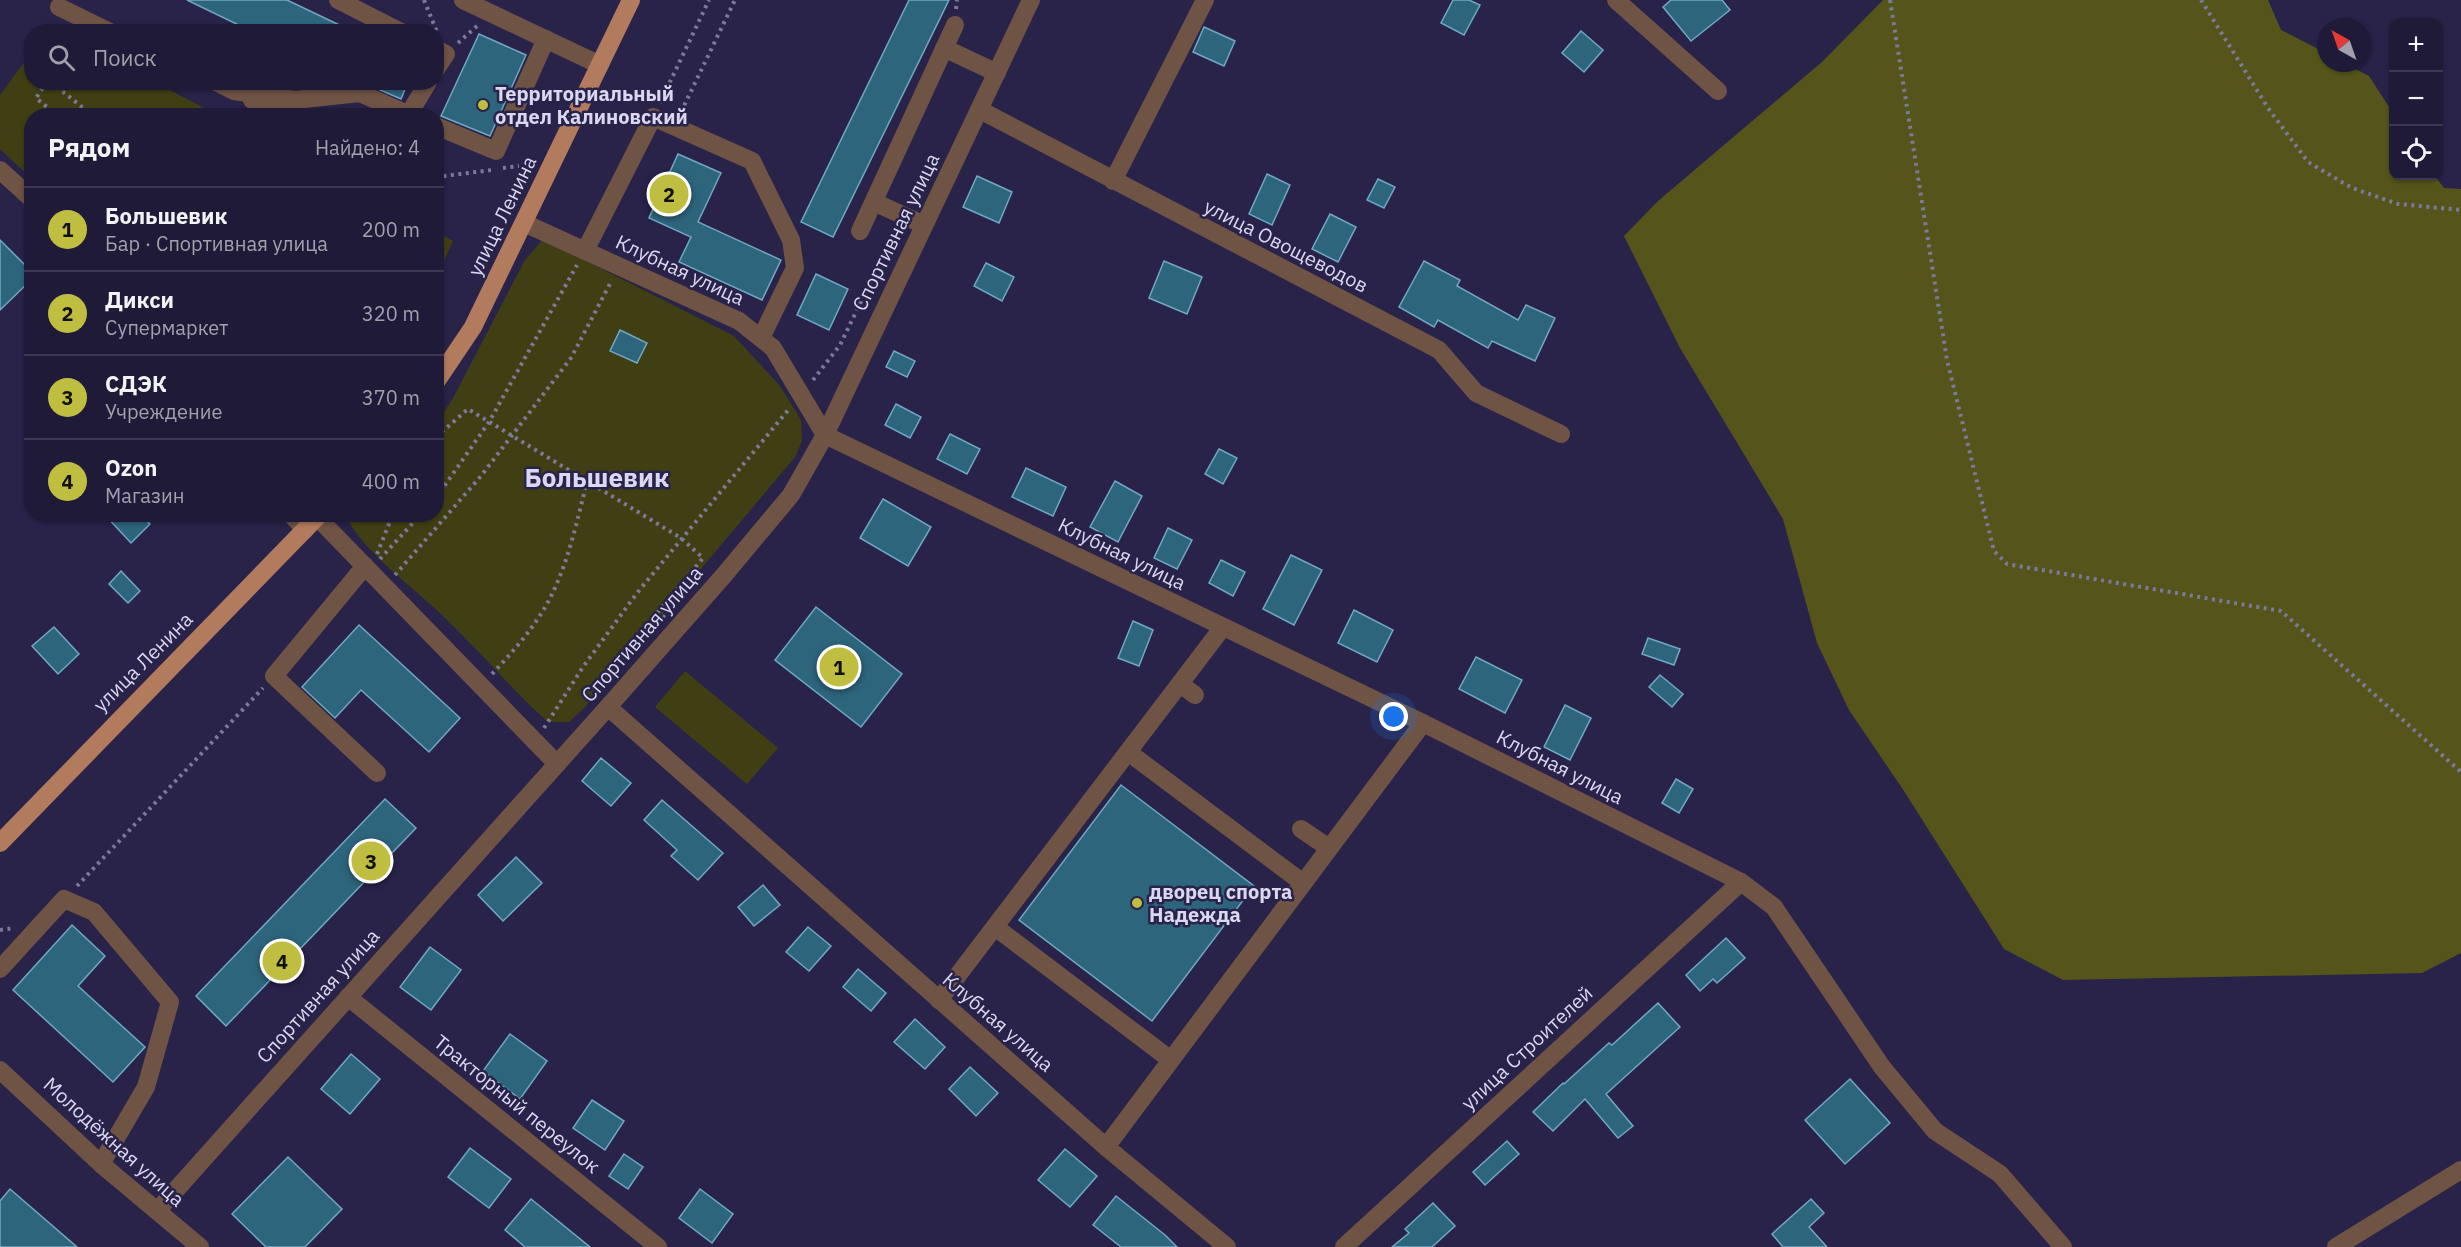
<!DOCTYPE html>
<html lang="ru">
<meta charset="utf-8">
<style>
:root{--surface:#1f1a38;--page:#272340;--text:#f1f3f6;--muted:#a1a1ae;--line:#3c3853;--accent:#bfbe41}
body{margin:0;font-family:"IBM Plex Sans",sans-serif;background:var(--page);color:var(--text)}
.controls{position:absolute;right:18px;top:18px;display:grid;overflow:hidden;border-radius:12px;box-shadow:0 2px 4px #0004}
.controls button{width:54px;height:54px;display:grid;place-items:center;padding:0;border:0;border-bottom:2px solid var(--line);background:var(--surface);color:var(--text);font:30px sans-serif}
.compass{position:absolute;left:2317px;top:18px;width:54px;height:54px;border-radius:50%;background:var(--surface);box-shadow:0 2px 4px #0004;rotate:320deg}
.you{position:absolute;left:1394px;top:717px;width:21px;height:21px;margin:-15px;border:4px solid #fff;border-radius:50%;background:#1a73e8;box-shadow:0 0 0 9px #1a73e833}
.badge{display:grid;place-items:center;width:39px;height:39px;border-radius:50%;background:var(--accent);color:#111;font-size:20px;font-weight:700}
.pin{position:absolute;translate:-50% -50%;border:3px solid #fff;box-shadow:0 2px 6px #0006}
.list{margin:0;padding:0;list-style:none}
h2{display:flex;justify-content:space-between;align-items:center;height:78px;margin:0;padding:0 24px;font-size:26px}
h2 small{font-size:20px;font-weight:400;color:var(--muted)}
.list li{display:grid;grid-template-columns:39px 1fr auto;gap:18px;align-items:center;box-sizing:border-box;height:84px;padding:0 24px;border-top:2px solid var(--line)}
.list b{display:block;font-size:22px;white-space:nowrap}
.list p{margin:0;font-size:20px;white-space:nowrap;color:var(--muted)}
.list em{font-size:20px;font-style:normal;color:var(--muted)}
.icon{flex:none;width:33px;height:33px;fill:none;stroke:currentColor;stroke-width:2;stroke-linecap:round;stroke-linejoin:round}
.map{position:relative;flex:none;width:2461px;height:1247px;overflow:hidden}
.search{position:absolute;background:var(--surface);box-shadow:0 2px 4px #0004;left:24px;top:24px;width:420px;height:66px;display:flex;align-items:center;gap:15px;box-sizing:border-box;padding:0 21px;border-radius:24px;color:var(--muted);font-size:22px}
.panel{position:absolute;background:var(--surface);box-shadow:0 2px 4px #0004;left:24px;top:108px;width:420px;height:414px;border-radius:24px}
.map>svg:first-child{display:block}
.green{fill:#403f14}
.forest{fill:#54541b}
.building{fill:#2d657c;stroke:#70a8c2;stroke-width:1.5}
.lines{fill:none;stroke-linecap:round;stroke-linejoin:round}
.path{stroke:#7d7999;stroke-width:4;stroke-dasharray:3 4.5;stroke-linecap:butt}
.minor{stroke:#6f5345;stroke-width:18}
.major{stroke:#b37b5d;stroke-width:18}
.poi-dot{fill:#bfbe41;stroke:#29234a;stroke-width:2}
.labels{text-anchor:middle;stroke-width:5;stroke-linejoin:round;paint-order:stroke}
.poi-label{font-size:20px;font-weight:bold;fill:#d9d7f1;stroke:#29234a;text-anchor:start}
.street-label{font-size:20px;fill:#d9d7f1;stroke:#29234a}
.district-label{font-size:26px;font-weight:bold;fill:#d9d7f1;stroke:#29234a}
</style>
<div class="map">
<svg width="2461" height="1247" viewBox="0 0 2461 1247">
<rect width="100%" height="100%" fill="#29234a"/>
<!-- green -->
<g class="green">
<path d="M31,53L32,82L156,83L218,115L32,116L31,178L0,149V95Z"/>
<path d="M437,232L453,241L437,276Z"/>
<path d="M543,239L734,336L780,386L801,420L802,441L795,457L584,708L569,722H548C511,689 480,651 444,617C415,588 365,554 347,518L349,514H436L437,454L442,441L437,422L452,400L525,260Z"/>
<path d="M685,671L778,748L747,784L655,707Z"/>
</g>
<!-- forest -->
<path class="forest" d="M1883,0H2268L2281,30L2326,53V63H2344L2369,76L2393,113L2394,176H2435L2444,188L2461,189V953L2422,973L2063,980L2004,949L1904,791L1849,710L1817,643L1783,519L1680,348L1624,236L1658,201L1822,62Z"/>
<!-- building -->
<g class="building">
<path d="M187,0H287L354,32H253Z"/>
<path d="M909,0H949L833,237L801,222Z"/>
<path d="M1453,0H1469L1480,5L1464,35L1441,23Z"/>
<path d="M1671,0H1722L1730,10L1691,41L1663,7Z"/>
<path d="M1204,27L1235,41L1224,66L1193,52Z"/>
<path d="M1581,31L1603,50L1584,72L1562,53Z"/>
<path d="M479,34L526,55L490,136L441,116Z"/>
<path d="M364,83V82H408L401,99Z"/>
<path d="M678,154L721,173L698,222L781,260L762,300L679,262L691,237L649,218Z"/>
<path d="M1267,174L1290,185L1272,225L1249,214Z"/>
<path d="M977,176L1012,192L999,223L963,207Z"/>
<path d="M1378,179L1395,187L1384,208L1367,200Z"/>
<path d="M1330,214L1356,227L1338,262L1312,249Z"/>
<path d="M0,240L32,272V279L0,310Z"/>
<path d="M1164,261L1202,277L1187,314L1149,298Z"/>
<path d="M1424,261L1460,280L1457,286L1518,320L1526,305L1555,318L1535,361L1492,341L1488,348L1438,320L1434,327L1399,307Z"/>
<path d="M986,263L1014,277L1002,301L974,286Z"/>
<path d="M816,274L848,289L829,330L797,315Z"/>
<path d="M620,330L647,343L637,363L610,351Z"/>
<path d="M894,351L915,361L907,377L886,367Z"/>
<path d="M896,404L921,417L910,438L885,425Z"/>
<path d="M950,434L980,449L967,474L937,459Z"/>
<path d="M1219,449L1237,458L1223,484L1205,474Z"/>
<path d="M1026,468L1066,487L1053,516L1012,497Z"/>
<path d="M1115,481L1142,496L1118,542L1090,527Z"/>
<path d="M883,499L931,527L908,566L860,538Z"/>
<path d="M104,514H140L150,524L131,543Z"/>
<path d="M1168,528L1192,540L1177,569L1154,558Z"/>
<path d="M1291,555L1322,570L1294,625L1263,609Z"/>
<path d="M1221,560L1245,572L1233,596L1209,583Z"/>
<path d="M121,571L140,591L128,603L109,584Z"/>
<path d="M816,607L902,674L861,727L775,660Z"/>
<path d="M1354,610L1393,630L1377,662L1338,643Z"/>
<path d="M1133,621L1153,630L1139,666L1118,658Z"/>
<path d="M359,625L460,718L429,752L361,690L335,718L302,687Z"/>
<path d="M54,627L79,654L58,674L32,646Z"/>
<path d="M1648,638L1680,649L1674,665L1642,654Z"/>
<path d="M1476,657L1522,680L1505,713L1459,689Z"/>
<path d="M1660,675L1683,694L1672,707L1649,687Z"/>
<path d="M1565,705L1591,718L1570,760L1544,747Z"/>
<path d="M601,758L631,783L611,806L582,781Z"/>
<path d="M1676,779L1693,789L1679,813L1662,803Z"/>
<path d="M1121,785L1254,886L1152,1021L1019,920Z"/>
<path d="M385,799L416,828L226,1026L196,996Z"/>
<path d="M662,800L723,853L698,880L671,856L677,850L644,820Z"/>
<path d="M516,857L542,883L503,921L478,895Z"/>
<path d="M763,885L780,905L754,926L738,907Z"/>
<path d="M72,925L105,956L78,986L145,1047L113,1082L13,990Z"/>
<path d="M808,927L831,946L809,971L786,952Z"/>
<path d="M1726,938L1745,958L1717,983L1713,979L1700,991L1686,975Z"/>
<path d="M430,947L461,970L431,1010L400,987Z"/>
<path d="M858,969L886,993L871,1011L843,987Z"/>
<path d="M1658,1003L1680,1027L1606,1094L1633,1126L1618,1138L1585,1099L1553,1131L1533,1112L1563,1083L1564,1084L1609,1043L1612,1045Z"/>
<path d="M915,1019L945,1047L925,1069L894,1042Z"/>
<path d="M510,1034L547,1061L520,1099L483,1071Z"/>
<path d="M351,1054L380,1079L350,1114L321,1089Z"/>
<path d="M970,1067L998,1093L976,1116L949,1089Z"/>
<path d="M1850,1079L1890,1123L1845,1164L1805,1120Z"/>
<path d="M592,1100L624,1121L605,1150L573,1128Z"/>
<path d="M1507,1141L1519,1154L1485,1185L1473,1172Z"/>
<path d="M470,1148L511,1179L489,1208L448,1177Z"/>
<path d="M1065,1149L1097,1176L1070,1207L1038,1180Z"/>
<path d="M624,1154L643,1167L628,1189L609,1176Z"/>
<path d="M288,1157L342,1209L305,1247H266L232,1214Z"/>
<path d="M10,1189L77,1247H0V1201Z"/>
<path d="M700,1189L733,1214L712,1243L679,1218Z"/>
<path d="M1116,1196L1165,1235L1177,1247H1121L1093,1225Z"/>
<path d="M531,1199L590,1247H525L505,1230Z"/>
<path d="M1811,1199L1824,1213L1809,1227L1827,1247H1783L1772,1234Z"/>
<path d="M1433,1203L1455,1226L1432,1247H1392L1409,1233L1405,1229Z"/>
</g>
<g class="lines">
<!-- path -->
<g class="path">
<path d="M424,0L437,32"/>
<path d="M1890,0L1947,360L1994,551L2007,564L2281,611L2461,772"/>
<path d="M2201,0L2268,108L2308,162L2352,188L2398,204L2461,210"/>
<path d="M956,9L957,0"/>
<path d="M458,43L477,26"/>
<path d="M47,82L36,98L58,116"/>
<path d="M51,82L93,116"/>
<path d="M660,103L709,0"/>
<path d="M681,112L735,0"/>
<path d="M503,168L519,166"/>
<path d="M436,177L492,170"/>
<path d="M813,380L840,345L896,229"/>
<path d="M436,437L468,409L681,538L703,558L658,612L665,618"/>
<path d="M436,498L489,422L577,265"/>
<path d="M377,554L393,514"/>
<path d="M380,559L421,514"/>
<path d="M395,575L481,476L571,358L612,280"/>
<path d="M492,674C509,656 525,638 539,617C566,576 575,528 587,482"/>
<path d="M544,728L583,667L637,593L789,409"/>
<path d="M77,886L263,688"/>
<path d="M0,930L14,928"/>
</g>
<!-- minor -->
<g class="minor">
<path d="M338,0L401,32"/>
<path d="M463,0L600,65"/>
<path d="M1616,0L1718,91"/>
<path d="M59,7L110,32"/>
<path d="M944,48L997,73"/>
<path d="M436,49L446,54L436,69"/>
<path d="M216,82L234,91L295,100L360,93L412,116"/>
<path d="M252,100L286,116"/>
<path d="M980,110L1439,350L1476,393L1561,434"/>
<path d="M409,114L428,82"/>
<path d="M436,126L496,151L546,39"/>
<path d="M0,170L32,199"/>
<path d="M1113,181L1205,0"/>
<path d="M874,202L924,225"/>
<path d="M524,223L739,321L773,348L825,435L1423,723L1741,882L1774,907L1882,1067L1935,1131L2000,1174L2063,1247"/>
<path d="M860,231L955,25"/>
<path d="M585,251L653,117L752,161L791,240L795,268L761,338"/>
<path d="M291,514L305,530"/>
<path d="M317,517L557,764"/>
<path d="M365,566L274,676L377,773"/>
<path d="M1180,684L1195,695"/>
<path d="M608,707L1106,1147L1227,1247"/>
<path d="M1128,752L1303,883"/>
<path d="M1301,829L1329,848"/>
<path d="M995,927L1171,1060"/>
<path d="M0,969L64,899L94,912L170,1002L146,1087L101,1164"/>
<path d="M348,997L658,1247"/>
<path d="M939,1000L1223,627"/>
<path d="M0,1070L101,1164L200,1247"/>
<path d="M1106,1147L1423,723"/>
<path d="M157,1211L608,707L725,574L791,495L825,435L1031,0"/>
<path d="M1344,1247L1741,882"/>
<path d="M2336,1247L2461,1170"/>
</g>
<!-- major -->
<g class="major">
<path d="M436,382L473,327L631,0"/>
<path d="M0,843L320,514"/>
</g>
</g>
<!-- markers -->
<g class="poi-dot">
<circle cx="483" cy="105" r="6"/>
<circle cx="1137" cy="903" r="6"/>
</g>
<g class="labels">
<!-- poi labels -->
<g class="poi-label">
<text x="495" y="101">Территориальный<tspan x="495" dy="23">отдел Калиновский</tspan></text>
<text x="1149" y="899">дворец спорта<tspan x="1149" dy="23">Надежда</tspan></text>
</g>
<!-- street labels -->
<g class="street-label">
<text transform="translate(502 216) rotate(-64)" y="7">улица Ленина</text>
<text transform="translate(896 232) rotate(-64)" y="7">Спортивная улица</text>
<text transform="translate(1286 246) rotate(27)" y="7">улица Овощеводов</text>
<text transform="translate(680 270) rotate(25)" y="7">Клубная улица</text>
<text transform="translate(1122 554) rotate(26)" y="7">Клубная улица</text>
<text transform="translate(642 634) rotate(-49)" y="7">Спортивная улица</text>
<text transform="translate(143 662) rotate(-45)" y="7">улица Ленина</text>
<text transform="translate(1560 767) rotate(27)" y="7">Клубная улица</text>
<text transform="translate(318 996) rotate(-48)" y="7">Спортивная улица</text>
<text transform="translate(998 1022) rotate(41)" y="7">Клубная улица</text>
<text transform="translate(1527 1048) rotate(-43)" y="7">улица Строителей</text>
<text transform="translate(517 1104) rotate(39)" y="7">Тракторный переулок</text>
<text transform="translate(114 1142) rotate(42)" y="7">Молодёжная улица</text>
</g>
<!-- district labels -->
<g class="district-label">
<text x="597" y="487">Большевик</text>
</g>
</g>
</svg>
<div class="controls">
<button>+</button>
<button>−</button>
<button><svg class="icon" aria-label="locate" viewBox="0 0 24 24"><circle cx="12" cy="12" r="6"/><path d="M12 2v4M12 18v4M2 12h4M18 12h4"/></svg></button>
</div>
<svg class="compass" viewBox="-18 -18 36 36"><path d="M0-13l5 13h-10z" fill="#e53935"/><path d="M0 13l5-13h-10z" fill="#a1a1ae"/></svg>
<div class="you"></div>
<div class="pin badge" style="left:839px;top:667px">1</div>
<div class="pin badge" style="left:669px;top:194px">2</div>
<div class="pin badge" style="left:371px;top:861px">3</div>
<div class="pin badge" style="left:282px;top:961px">4</div>
<div class="search"><svg class="icon" aria-label="search" viewBox="0 0 24 24"><circle cx="10" cy="10" r="6"/><path d="M15 15l6 6"/></svg>Поиск</div>
<section class="panel">
<h2>Рядом<small>Найдено: 4</small></h2>
<ul class="list">
<li><span class="badge">1</span><div><b>Большевик</b><p>Бар · Спортивная улица</p></div><em>200 m</em></li>
<li><span class="badge">2</span><div><b>Дикси</b><p>Супермаркет</p></div><em>320 m</em></li>
<li><span class="badge">3</span><div><b>СДЭК</b><p>Учреждение</p></div><em>370 m</em></li>
<li><span class="badge">4</span><div><b>Ozon</b><p>Магазин</p></div><em>400 m</em></li>
</ul>
</section>
</div>
